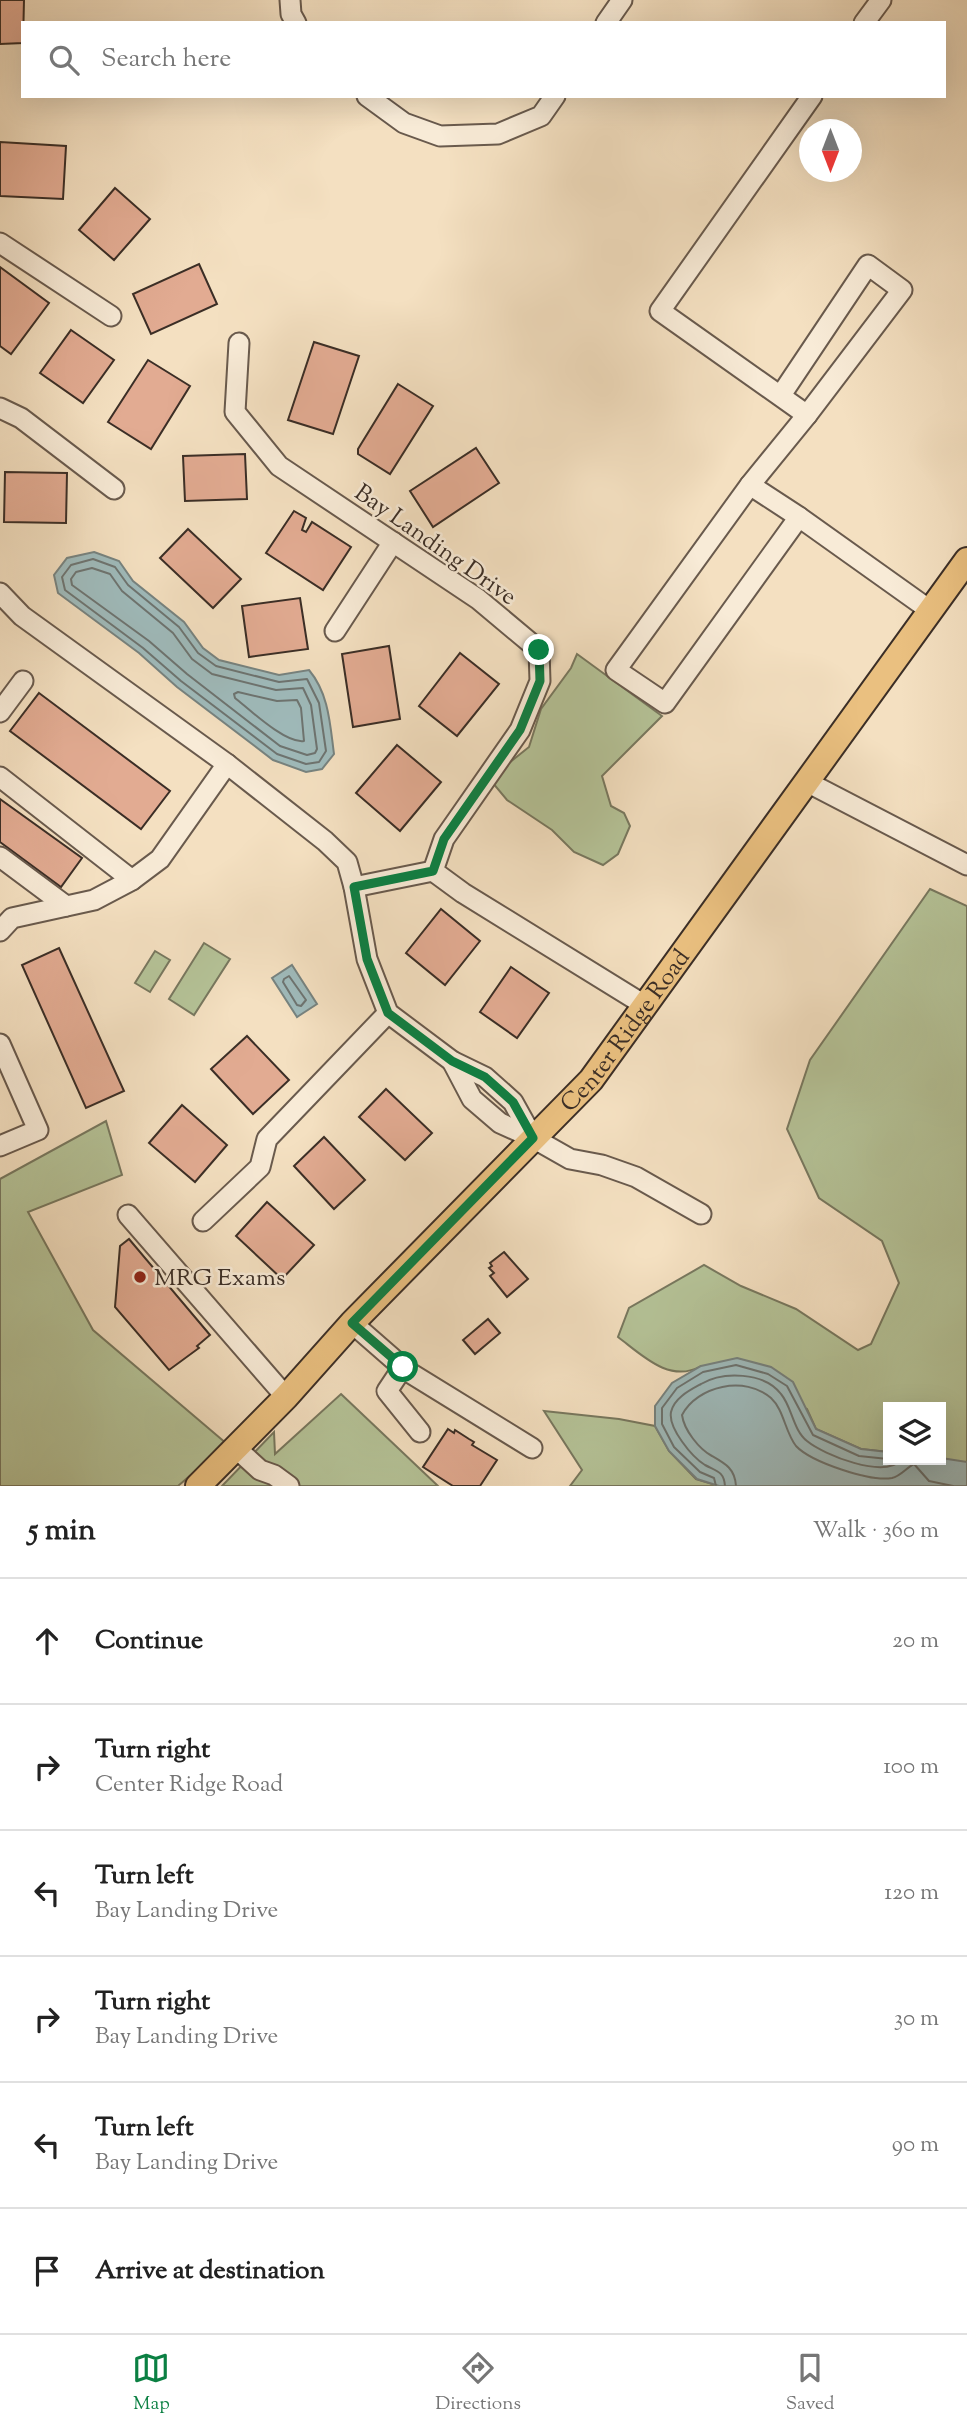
<!DOCTYPE html>
<meta charset="utf-8">
<style>
:root{--surface:#fff;--page:#f6f6f6;--text:#222;--muted:#767676;--line:#e0e0e0;--accent:#0b8043}
body{margin:0;font-family:"Sorts Mill Goudy",serif;background:var(--page);color:var(--text)}
.controls{position:absolute;right:21px;bottom:21px;display:grid;overflow:hidden;border-radius:0px;box-shadow:0 7px 28px #0002}
.controls button{width:63px;height:63px;display:grid;place-items:center;padding:0;border:0;border-bottom:2px solid var(--line);background:var(--surface);color:var(--text);font:35px sans-serif}
.compass{position:absolute;left:799px;top:119px;width:63px;height:63px;border-radius:50%;background:var(--surface);box-shadow:0 7px 28px #0002;rotate:180deg}
.stop{position:absolute;width:21px;height:21px;margin:-16px;border:5px solid #0b8043;border-radius:50%;background:#fff}
.stop.end{background:#0b8043;border-color:#fff;box-shadow:0 2px 7px #0008}
.list{margin:0;padding:0;list-style:none}
h2{display:flex;justify-content:space-between;align-items:center;height:91px;margin:0;padding:0 28px;font-size:30px}
h2 small{font-size:23px;font-weight:400;color:var(--muted)}
.list li{display:grid;grid-template-columns:46px 1fr auto;gap:21px;align-items:center;box-sizing:border-box;height:126px;padding:0 28px;border-top:2px solid var(--line)}
.list b{display:block;font-size:26px;white-space:nowrap}
.list p{margin:0;font-size:23px;white-space:nowrap;color:var(--muted)}
.list em{font-size:23px;font-style:normal;color:var(--muted)}
.icon{flex:none;width:38px;height:38px;fill:none;stroke:currentColor;stroke-width:2;stroke-linecap:round;stroke-linejoin:round}
.map{position:relative;flex:none;width:967px;height:1486px;overflow:hidden}
.search{position:absolute;background:var(--surface);box-shadow:0 7px 28px #0002;left:21px;right:21px;top:21px;height:77px;display:flex;align-items:center;gap:18px;box-sizing:border-box;padding:0 24px;border-radius:0px;color:var(--muted);font-size:26px}
.sheet{height:847px;background:var(--surface)}
nav{display:flex;justify-content:space-around;align-items:center;box-sizing:border-box;height:98px;border-top:2px solid var(--line);background:var(--surface);font-size:19px;color:var(--muted)}
nav a{display:grid;justify-items:center;gap:4px}
nav .on{color:var(--accent)}
.map>svg:first-child{display:block}
.green{fill:#b5c398;stroke:#78785f;stroke-width:2}
.water{fill:#9fbbbc;stroke:#778380;stroke-width:2}
.lines{fill:none;stroke-linecap:round;stroke-linejoin:round}
.shore{stroke:#6d7471;stroke-width:2}
.building{fill:#e2ab92;stroke:#3b2e26;stroke-width:2}
.minor-casing{stroke:#695a4d;stroke-width:23}
.major-casing{stroke:#3b2e26;stroke-width:28}
.minor{stroke:#f8ebd7;stroke-width:19}
.major{stroke:#eac080;stroke-width:24}
.route{stroke:#0b8043;stroke-width:9}
.poi-dot{fill:#8f2418;stroke:#f8ebd7;stroke-width:2.5}
.labels{text-anchor:middle;stroke-width:5;stroke-linejoin:round;paint-order:stroke}
.street-label{font-size:24px;fill:#3b2e26;stroke:#f8ebd7}
.poi-label{font-size:24px;fill:#3b2e26;stroke:#f8ebd7;text-anchor:start}
</style>
<div class="map">
<svg width="967" height="1486" viewBox="0 0 967 1486">
<rect width="100%" height="100%" fill="#f4e0c1"/>
<filter id="stains"><feTurbulence type="fractalNoise" baseFrequency=".00286" numOctaves="4"/><feColorMatrix values="0 0 0 0 .2 0 0 0 0 .09 0 0 0 0 .02 0 0 0 .5 -.17"/></filter>
<radialGradient id="worn" r=".72"><stop offset=".6" stop-color="#630" stop-opacity="0"/><stop offset="1" stop-color="#630" stop-opacity=".3"/></radialGradient>
<!-- green -->
<g class="green">
<path d="M577,654L662,716L602,776L611,806L624,813L630,826L618,854L603,865L574,852L552,830L507,800L492,782L504,767L529,747L541,709L571,668Z"/>
<path d="M930,889L967,906V1464L941,1458V1407H888V1452L861,1449L816,1429L807,1409L701,1366C670,1384 642,1355 618,1337L629,1308L704,1265L741,1286L796,1309L858,1350L871,1344L899,1283L882,1241L819,1198L787,1129L810,1060Z"/>
<path d="M204,943L230,959L194,1015L169,999Z"/>
<path d="M155,951L170,960L150,992L135,983Z"/>
<path d="M106,1121L122,1175L28,1212L93,1330L227,1444L178,1486H0V1179Z"/>
<path d="M341,1394L438,1486H222L274,1432L275,1454Z"/>
<path d="M544,1411L619,1419L655,1426L669,1451L696,1479L719,1486H570L582,1470Z"/>
</g>
<!-- water -->
<g class="water">
<path d="M94,552L119,561L133,581L184,622L203,648L219,660L279,675L309,670C329,694 330,724 334,754L322,769L306,772L273,760L177,687L139,653L58,593L54,575L67,558Z"/>
<path d="M292,965L317,1004L297,1017L272,978Z"/>
<path d="M737,1358L771,1367L793,1382L816,1429L861,1449L888,1452V1460H941V1458L967,1462V1486H719L697,1479L669,1451L655,1426V1406L672,1383L701,1366Z"/>
</g>
<g class="lines">
<!-- shore -->
<g class="shore">
<path d="M93,559L115,567L128,585L179,627L198,653L216,666L279,682L307,679L319,703L326,751L319,762L306,764L277,754L181,681L143,648L65,590L62,577L71,565Z"/>
<path d="M92,568L110,574L122,591L173,633L192,659L212,674L276,690L303,688L311,705L317,749L315,753L307,755L280,746L187,674L149,641L72,585L71,579L76,572Z"/>
<path d="M238,692L277,701L297,700L301,708L304,741C286,744 250,710 235,698L234,694Z"/>
<path d="M289,976L306,1000L301,1006L297,1005L283,982L284,979Z"/>
<path d="M716,1486L714,1478L700,1472L674,1447L662,1424V1408L677,1388L703,1372L736,1365L768,1374L787,1386L813,1435L859,1456L888,1459"/>
<path d="M725,1486C724,1471 716,1471 705,1465C692,1457 668,1428 671,1412C674,1398 690,1390 701,1384C723,1371 764,1372 781,1394C792,1407 793,1430 807,1441C824,1455 884,1479 901,1460"/>
<path d="M736,1486C735,1469 726,1464 712,1456C699,1449 684,1430 682,1415C697,1386 745,1375 771,1398C784,1410 785,1432 796,1446C811,1462 870,1482 892,1478C901,1476 906,1468 914,1464L929,1481L953,1486"/>
</g>
</g>
<!-- building -->
<g class="building">
<path d="M0,0H24L23,43L0,44Z"/>
<path d="M0,142L66,146L63,199L0,196Z"/>
<path d="M115,188L150,219L114,260L79,230Z"/>
<path d="M199,264L217,304L151,334L133,294Z"/>
<path d="M0,267L49,303L11,354L0,346Z"/>
<path d="M71,330L114,360L83,403L40,373Z"/>
<path d="M314,342L359,356L333,434L288,420Z"/>
<path d="M148,360L190,386L151,449L108,422Z"/>
<path d="M398,384L433,406L390,474L358,454V449Z"/>
<path d="M476,448L499,483L433,527L410,491Z"/>
<path d="M245,454L247,499L185,501L183,456Z"/>
<path d="M5,472L67,473L66,523L4,522Z"/>
<path d="M294,511L306,518L302,530L306,532L312,522L351,547L323,590L266,553Z"/>
<path d="M188,529L241,579L213,608L160,558Z"/>
<path d="M300,598L308,649L249,657L242,606Z"/>
<path d="M389,646L400,719L353,727L342,654Z"/>
<path d="M460,653L499,684L457,736L419,706Z"/>
<path d="M39,693L170,791L141,829L10,731Z"/>
<path d="M397,745L441,782L400,831L356,793Z"/>
<path d="M0,799L82,858L61,887L0,842Z"/>
<path d="M441,909L480,941L445,985L406,953Z"/>
<path d="M59,948L124,1091L86,1108L22,965Z"/>
<path d="M511,967L549,993L517,1038L480,1012Z"/>
<path d="M247,1036L289,1080L253,1114L211,1069Z"/>
<path d="M386,1089L432,1133L405,1160L359,1117Z"/>
<path d="M182,1105L227,1145L195,1182L149,1143Z"/>
<path d="M324,1137L365,1180L334,1209L294,1166Z"/>
<path d="M267,1202L314,1245L282,1279L236,1236Z"/>
<path d="M129,1239L210,1335L197,1346L199,1348L169,1370L115,1307L120,1246Z"/>
<path d="M504,1252L528,1279L507,1297L490,1276L494,1273L489,1268L492,1266L490,1263Z"/>
<path d="M488,1319L500,1333L475,1354L463,1340Z"/>
<path d="M448,1429L454,1433L455,1430L469,1439L474,1442L472,1445L497,1460L480,1486H453L423,1467Z"/>
</g>
<g class="lines">
<defs>
<g id="minor">
<path d="M290,0L291,14L296,23"/>
<path d="M606,23L622,0"/>
<path d="M864,23L881,0"/>
<path d="M367,96L404,123L440,136L498,134L541,116L555,96"/>
<path d="M0,243L111,316"/>
<path d="M239,343L235,412L279,466L478,599L539,650L540,681L520,730L444,839L433,871L463,893L646,1006"/>
<path d="M781,395L868,265L902,290L807,415L750,485L799,517L931,611"/>
<path d="M0,408L21,418L114,489"/>
<path d="M807,415L660,311L812,96"/>
<path d="M750,485L616,670L665,703L799,517"/>
<path d="M0,593L22,616L227,764L325,841L347,862L354,887L367,959L388,1013L452,1061L485,1077L513,1102L533,1138"/>
<path d="M335,631L393,542"/>
<path d="M0,712L23,681"/>
<path d="M0,777L132,880"/>
<path d="M807,782L967,865"/>
<path d="M0,857L66,906"/>
<path d="M354,887L433,871"/>
<path d="M0,931L12,918L94,900L132,880L160,859L227,764"/>
<path d="M0,1044L38,1130L0,1146"/>
<path d="M452,1061L472,1099L500,1123L533,1138L570,1159L602,1165L636,1177L701,1214"/>
<path d="M128,1215L286,1397"/>
<path d="M203,1221L260,1167L267,1139L388,1013"/>
<path d="M352,1323L407,1371L532,1448"/>
<path d="M403,1367L387,1391L420,1432"/>
<path d="M237,1449L260,1470L274,1475L289,1486"/>
</g>
<g id="major">
<path id="s1" d="M198,1486L286,1397L352,1323L591,1080L967,560"/>
</g>
</defs>
<!-- minor casing -->
<use href="#minor" class="minor-casing"/>
<!-- major casing -->
<use href="#major" class="major-casing"/>
<!-- minor -->
<use href="#minor" class="minor"/>
<!-- major -->
<use href="#major" class="major"/>
</g>
<g class="lines">
<!-- route -->
<path class="route" d="M403,1367L352,1323L533,1138L513,1102L485,1077L452,1061L388,1013L367,959L354,887L433,871L444,839L520,730L540,681L539,650"/>
</g>
<!-- markers -->
<circle class="poi-dot" cx="140" cy="1277" r="7"/>
<g class="labels">
<!-- street labels -->
<g class="street-label">
<text transform="translate(436 544) rotate(35)" y="8">Bay Landing Drive</text>
<text dy="8" stroke="none"><textPath href="#s1" startOffset="625">Center Ridge Road</textPath></text>
</g>
<!-- poi labels -->
<g class="poi-label">
<text x="154" y="1285">MRG Exams</text>
</g>
</g>
<rect width="100%" height="100%" filter="url(#stains)"/>
<rect width="100%" height="100%" fill="url(#worn)"/>
</svg>
<div class="controls">
<button><svg class="icon" aria-label="layers" viewBox="0 0 24 24"><path d="M12 4l9 5-9 5-9-5zM3 14l9 5 9-5"/></svg></button>
</div>
<svg class="compass" viewBox="-18 -18 36 36"><path d="M0-13l5 13h-10z" fill="#e53935"/><path d="M0 13l5-13h-10z" fill="#767676"/></svg>
<div class="stop" style="left:403px;top:1367px"></div>
<div class="stop end" style="left:539px;top:650px"></div>
<div class="search"><svg class="icon" aria-label="search" viewBox="0 0 24 24"><circle cx="10" cy="10" r="6"/><path d="M15 15l6 6"/></svg>Search here</div>
</div>
<section class="sheet">
<h2>5 min<small>Walk · 360 m</small></h2>
<ul class="list">
<li><svg class="icon" aria-label="ahead" viewBox="0 0 24 24"><path d="M12 20V5M6 11l6-6 6 6"/></svg><div><b>Continue</b></div><em>20 m</em></li>
<li><svg class="icon" aria-label="right" viewBox="0 0 24 24"><path d="M7 20v-9h11M14 6l5 5-5 5"/></svg><div><b>Turn right</b><p>Center Ridge Road</p></div><em>100 m</em></li>
<li><svg class="icon" aria-label="left" viewBox="0 0 24 24"><path d="M17 20v-9H6M10 6l-5 5 5 5"/></svg><div><b>Turn left</b><p>Bay Landing Drive</p></div><em>120 m</em></li>
<li><svg class="icon" aria-label="right" viewBox="0 0 24 24"><path d="M7 20v-9h11M14 6l5 5-5 5"/></svg><div><b>Turn right</b><p>Bay Landing Drive</p></div><em>30 m</em></li>
<li><svg class="icon" aria-label="left" viewBox="0 0 24 24"><path d="M17 20v-9H6M10 6l-5 5 5 5"/></svg><div><b>Turn left</b><p>Bay Landing Drive</p></div><em>90 m</em></li>
<li><svg class="icon" aria-label="arrive" viewBox="0 0 24 24"><path d="M6 21V4h12l-3 4 3 4H6"/></svg><div><b>Arrive at destination</b></div></li>
</ul>
</section>
<nav>
<a class="on"><svg class="icon" aria-label="map" viewBox="0 0 24 24"><path d="M3 6l6-2 6 2 6-2v14l-6 2-6-2-6 2zM9 4v14M15 6v14"/></svg>Map</a>
<a><svg class="icon" aria-label="directions" viewBox="0 0 24 24"><path d="M12 3l9 9-9 9-9-9zM9 14v-3h6M13 9l2 2-2 2"/></svg>Directions</a>
<a><svg class="icon" aria-label="saved" viewBox="0 0 24 24"><path d="M7 4h10v16l-5-4-5 4z"/></svg>Saved</a>
</nav>
